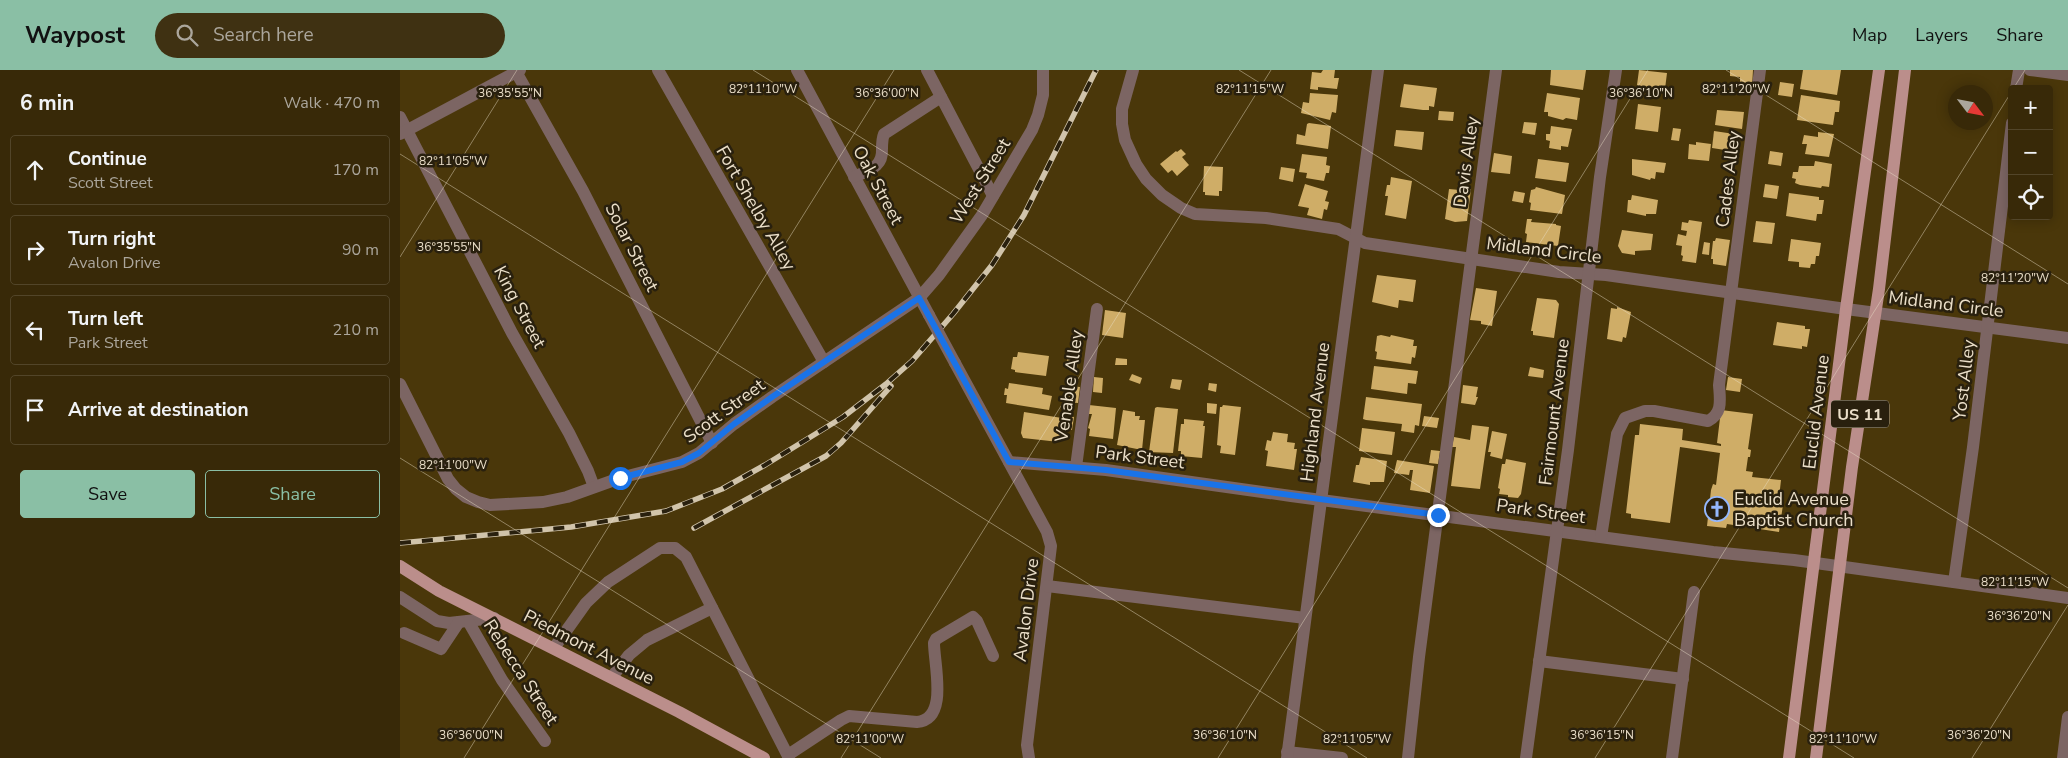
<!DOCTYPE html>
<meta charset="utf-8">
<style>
:root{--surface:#382908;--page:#3f3112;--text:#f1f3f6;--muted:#aba69c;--line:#524529;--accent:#8abfa5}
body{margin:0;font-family:"Nunito Sans",sans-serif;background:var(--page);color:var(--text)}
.controls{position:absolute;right:15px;top:15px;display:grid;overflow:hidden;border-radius:5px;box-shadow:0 2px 12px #0003}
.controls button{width:45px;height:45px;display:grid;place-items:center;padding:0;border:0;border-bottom:1px solid var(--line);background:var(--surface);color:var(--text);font:25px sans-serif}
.compass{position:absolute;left:1548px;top:15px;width:45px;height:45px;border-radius:50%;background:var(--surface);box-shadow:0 2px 12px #0003;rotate:122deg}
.stop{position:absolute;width:15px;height:15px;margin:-11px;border:4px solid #1a73e8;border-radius:50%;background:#fff}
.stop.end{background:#1a73e8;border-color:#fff;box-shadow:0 1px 5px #0008}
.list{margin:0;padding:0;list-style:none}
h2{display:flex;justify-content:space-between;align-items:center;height:65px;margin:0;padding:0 20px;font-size:21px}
h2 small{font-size:16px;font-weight:400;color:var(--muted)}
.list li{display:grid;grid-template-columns:32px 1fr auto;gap:15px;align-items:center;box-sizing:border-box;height:70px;margin:0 10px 10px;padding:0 10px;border:1px solid var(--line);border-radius:5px}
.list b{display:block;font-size:19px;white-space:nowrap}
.list p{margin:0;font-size:16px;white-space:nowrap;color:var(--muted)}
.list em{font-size:16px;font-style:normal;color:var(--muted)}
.actions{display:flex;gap:10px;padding:15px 20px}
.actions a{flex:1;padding:11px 0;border:1px solid var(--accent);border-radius:5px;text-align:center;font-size:18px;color:var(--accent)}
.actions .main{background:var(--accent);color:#111}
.icon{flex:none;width:28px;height:28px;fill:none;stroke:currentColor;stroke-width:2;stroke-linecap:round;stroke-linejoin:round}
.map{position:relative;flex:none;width:1668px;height:688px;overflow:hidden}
header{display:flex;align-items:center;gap:30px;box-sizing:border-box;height:70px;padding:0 25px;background:var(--accent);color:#111}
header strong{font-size:24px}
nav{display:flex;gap:28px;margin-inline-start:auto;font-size:18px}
.search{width:350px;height:45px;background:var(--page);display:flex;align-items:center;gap:12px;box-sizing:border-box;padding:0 18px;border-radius:28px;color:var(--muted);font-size:19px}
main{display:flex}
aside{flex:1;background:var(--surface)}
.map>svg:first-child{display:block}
.building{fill:#cfad67}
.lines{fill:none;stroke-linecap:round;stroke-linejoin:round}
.minor{stroke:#7c6563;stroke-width:12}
.major{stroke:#bb8e8b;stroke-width:12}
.rail-casing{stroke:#d1c4ab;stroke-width:5.5}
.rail{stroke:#29200e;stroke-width:4;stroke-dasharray:11;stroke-linecap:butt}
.minor-bridge{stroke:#7c6563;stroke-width:12}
.route{stroke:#1a73e8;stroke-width:6}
.ticks{fill:none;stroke:#ebdfc9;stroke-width:1;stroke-opacity:0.45}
.labels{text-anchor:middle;stroke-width:5;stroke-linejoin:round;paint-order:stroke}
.shield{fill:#29200e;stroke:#b1a691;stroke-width:1}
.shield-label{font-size:16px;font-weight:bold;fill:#ebdfc9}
.street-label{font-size:18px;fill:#ebdfc9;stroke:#29200e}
.poi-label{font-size:18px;fill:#ebdfc9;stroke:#29200e;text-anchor:start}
.ticks-label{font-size:12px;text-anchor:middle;fill:#ebdfc9;stroke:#29200e;stroke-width:5;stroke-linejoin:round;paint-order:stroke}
</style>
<header>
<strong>Waypost</strong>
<div class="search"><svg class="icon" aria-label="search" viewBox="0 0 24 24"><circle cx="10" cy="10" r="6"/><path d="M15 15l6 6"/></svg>Search here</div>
<nav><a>Map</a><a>Layers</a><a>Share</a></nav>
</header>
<main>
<aside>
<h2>6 min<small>Walk · 470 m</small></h2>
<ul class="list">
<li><svg class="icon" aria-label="ahead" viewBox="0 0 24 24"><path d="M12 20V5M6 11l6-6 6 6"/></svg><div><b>Continue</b><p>Scott Street</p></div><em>170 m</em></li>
<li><svg class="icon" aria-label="right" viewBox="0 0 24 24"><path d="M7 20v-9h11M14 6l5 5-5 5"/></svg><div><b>Turn right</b><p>Avalon Drive</p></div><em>90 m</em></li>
<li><svg class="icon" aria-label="left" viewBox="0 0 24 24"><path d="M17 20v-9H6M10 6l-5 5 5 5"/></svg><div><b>Turn left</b><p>Park Street</p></div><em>210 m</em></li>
<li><svg class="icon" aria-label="arrive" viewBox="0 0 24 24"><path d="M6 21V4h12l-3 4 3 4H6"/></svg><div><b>Arrive at destination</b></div></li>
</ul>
<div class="actions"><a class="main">Save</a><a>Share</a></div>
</aside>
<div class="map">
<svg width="1668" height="688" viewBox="0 0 1668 688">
<rect width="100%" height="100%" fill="#4a370a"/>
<!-- building -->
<g class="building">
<path d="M923,0H935L934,8H939L937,19L918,17V20L910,19L912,2L921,3Z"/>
<path d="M1151,0H1186L1183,20L1150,15Z"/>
<path d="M1239,0L1267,3L1265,19L1258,18V20L1237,15Z"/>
<path d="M1330,0H1353L1352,17L1340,13V7L1330,6Z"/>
<path d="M1403,0H1441L1437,25L1400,19Z"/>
<path d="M1380,12L1394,14L1392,27L1378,25Z"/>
<path d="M1004,14L1037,18L1034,37L1029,36V40H1023L1000,37Z"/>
<path d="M910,23L938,25L936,43L932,42L930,50L901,43L903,32L909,33Z"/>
<path d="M1147,23L1180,28L1177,50L1166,48L1163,50L1148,46V42H1144Z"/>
<path d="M1401,25L1440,31L1439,42H1435L1433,55L1397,50Z"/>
<path d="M1238,34L1261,37L1258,62L1235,59Z"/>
<path d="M1317,40L1344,42L1342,59L1315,55Z"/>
<path d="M1039,41L1054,42L1053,51L1038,50Z"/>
<path d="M1124,52L1137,53L1135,65L1122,63Z"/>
<path d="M909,53L931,56L928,79L896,74L897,64L905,66L907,54Z"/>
<path d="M1151,56L1172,59L1168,77L1161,76V80L1149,78L1150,71L1146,70V64H1150Z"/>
<path d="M1273,58L1281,59L1279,71L1271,70Z"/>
<path d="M996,60L1024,62L1022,80L994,76Z"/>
<path d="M1314,61L1341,65L1338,82L1312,78Z"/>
<path d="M1418,62L1434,64L1429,87L1405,84L1407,74H1402L1404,65L1418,67Z"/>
<path d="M1296,72L1311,74L1309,91L1288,89L1289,74L1296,75Z"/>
<path d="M781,79L786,84L782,87L789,95L777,106L772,100L768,103L760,94L776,81L777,82Z"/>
<path d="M1370,81L1383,83L1381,96L1368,94Z"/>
<path d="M1094,83L1112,86L1110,104L1091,102Z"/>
<path d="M902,84L927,87L926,95L930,96L929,103H926L924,111L906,108L907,103L899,102Z"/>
<path d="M1138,89L1169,93L1166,112L1135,108Z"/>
<path d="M1232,89L1266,93L1264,103L1256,102L1255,109L1251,108L1250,110L1232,105Z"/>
<path d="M1415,91L1432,94L1429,117L1422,116L1421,118L1400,115L1395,113L1396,109L1392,108L1393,102H1398L1399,96H1414Z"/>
<path d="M804,96L823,97L822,121H819V126L805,125V122H803Z"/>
<path d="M881,97L895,99L893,112L879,109Z"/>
<path d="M991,107L1012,111L1006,149L985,145L988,126H985L987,115H990Z"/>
<path d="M905,114L928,121L925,131L929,132L927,140L924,139L922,149L907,145L909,138L898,136Z"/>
<path d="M1365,114L1379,116L1377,129L1363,127Z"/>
<path d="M1136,117L1165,125L1162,144L1130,140L1131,133L1129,132L1131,120L1135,119Z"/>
<path d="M1060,118L1071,119L1067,151L1055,152L1045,149L1049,119L1060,120Z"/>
<path d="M1114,121L1125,123L1123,133L1112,131Z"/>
<path d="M1389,123L1419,127V130H1424L1422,144H1417L1416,151L1386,146Z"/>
<path d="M1232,125L1258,130L1256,144H1246V146L1227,142L1228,130H1231Z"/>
<path d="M1127,149H1132L1131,152L1156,154V155L1161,156L1158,176L1126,172L1127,164L1125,163Z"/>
<path d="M1289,150L1302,152L1296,193L1282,191L1283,186L1281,185L1282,176L1276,175L1278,164L1286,166L1287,161L1281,160L1282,152L1288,153Z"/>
<path d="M1356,151L1375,153L1372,174L1353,172Z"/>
<path d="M1222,160L1253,164L1251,180L1235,181V185L1222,183L1218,176Z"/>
<path d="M1316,168L1330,170L1326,196L1313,194V189H1311L1313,171H1315Z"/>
<path d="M1391,169L1421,173L1419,186H1416L1415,194H1411L1410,198L1399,197V192L1388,191Z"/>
<path d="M1304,172L1310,173L1309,185L1302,184Z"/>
<path d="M977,205L1016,210L1013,232L999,230L998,238L972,232Z"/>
<path d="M1076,218L1097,221L1092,256L1081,254V251L1070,250Z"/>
<path d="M1137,228L1156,230L1159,234L1154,268L1133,265V261H1131Z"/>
<path d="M1217,237L1231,242L1226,268L1223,267L1222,272L1207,269L1211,238L1217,239Z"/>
<path d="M705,240L726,243L723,268L702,265Z"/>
<path d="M1377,252L1405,256V259H1410L1407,277L1402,276V279L1373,275Z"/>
<path d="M981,265L990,267L991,265L1014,270L1013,276H1017L1015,288L1012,287L1011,294L976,289L977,282L975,281L977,266Z"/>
<path d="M618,282L649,286L646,306L615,302V300L611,299L613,287H617Z"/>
<path d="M668,282L679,283L677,298L666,297Z"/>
<path d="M716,288L727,289V295H715Z"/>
<path d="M974,296L1018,301L1016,314L1008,313L1007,324L971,319Z"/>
<path d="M1130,297L1144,300L1143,308L1128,306Z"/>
<path d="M732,304L742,308L740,314L729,310Z"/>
<path d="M694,307L703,308L702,323L693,322Z"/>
<path d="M1328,307L1342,309L1340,322L1326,320Z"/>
<path d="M772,309L782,310L780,320L770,318Z"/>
<path d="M609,313L643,318L642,324L652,326L649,340L606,333L607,325H604L605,318L608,319Z"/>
<path d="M809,313L817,314L816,322L808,320Z"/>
<path d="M1063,315L1078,317L1076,327H1078L1075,335L1061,333Z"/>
<path d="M670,316L680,317L678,333L668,332Z"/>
<path d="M966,327L1022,334L1019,356L1015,355L1014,363L1001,361L1002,354L966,350L963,349Z"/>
<path d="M807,333L817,334L816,344L807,343Z"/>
<path d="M689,335L716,338L713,369L689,366L690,359L688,358L692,344H688Z"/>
<path d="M823,335L841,337L835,385L820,383L821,376L817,375L820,337H822Z"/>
<path d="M757,337L778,339L773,383L749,382L755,338Z"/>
<path d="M723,340L735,342V346H740L739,350H745L742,380L717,375Z"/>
<path d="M1321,340L1353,344L1348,379L1351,380L1350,387H1348L1346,401L1353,402L1352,407L1381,410L1379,428H1384L1379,462L1327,454L1326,458L1307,456L1311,420L1313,414L1316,415L1320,383L1280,377L1270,453L1231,448V444L1226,443L1235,365H1239L1240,354L1283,359L1282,370L1321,376V374L1317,373Z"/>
<path d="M624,342L662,348L659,372L623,368L621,363Z"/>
<path d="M666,346L674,347L672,360L664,358Z"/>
<path d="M1024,346L1039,348L1037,358L1022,356Z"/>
<path d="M784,349L804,351L803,356H805L802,388L781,386V381H778L781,354H784Z"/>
<path d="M1072,355L1089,357L1080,419L1051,416L1056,377H1052L1054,367L1070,370Z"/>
<path d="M962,358L995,362L992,385L959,381Z"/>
<path d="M1092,361L1107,364L1102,389L1090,386L1091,382H1088Z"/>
<path d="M873,362L888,364L887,372L895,373L894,379H897L894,400L866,396L868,381L865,380L867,370L871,371Z"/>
<path d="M1031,380L1040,381L1038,394L1029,393Z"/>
<path d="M961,387L987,391L984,412H970V415L953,412L956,395H959Z"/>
<path d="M1106,389L1126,393L1121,424L1118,428L1108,427V425L1099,424L1100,419L1098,418L1102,394H1105Z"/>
<path d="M997,390L1034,396L1030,423L1010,420L1013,400H1010L1009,405L994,403Z"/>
</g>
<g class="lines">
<!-- minor -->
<g class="minor">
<path d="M115,0L183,121L312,373"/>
<path d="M258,0L424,292"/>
<path d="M397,0L529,245"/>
<path d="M527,0L593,126"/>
<path d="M733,0L722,39V54L725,70L736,94L746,109L762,125L781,138L795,144L866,148L938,159L965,173L1159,202L1206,205L1446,239L1668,268"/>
<path d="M1630,0L1668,5"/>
<path d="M1616,19L1619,0"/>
<path d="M0,47L112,263L169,363L188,401L194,417"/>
<path d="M0,64L120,0"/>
<path d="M454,107C468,100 483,98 482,79C482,73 482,69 484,64L541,27"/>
<path d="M555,293L647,462L651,476L627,675L629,688"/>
<path d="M0,314L48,409L56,419L66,427L78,432L90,435L143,432L167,427L220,408L282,392L299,383L334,354L372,327L519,228L539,205L582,145L632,60L638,45L643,25V0"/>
<path d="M609,392L706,400L891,426L1313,482L1394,490L1668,528"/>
<path d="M676,397L697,239"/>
<path d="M1201,467L1217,364L1225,348L1245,341H1254L1308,351C1323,343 1320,330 1319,315L1360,0"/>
<path d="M1554,512L1573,377L1612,53"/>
<path d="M647,516L905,548"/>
<path d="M0,527L37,551L49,553L94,548"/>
<path d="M68,551L102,610L145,671"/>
<path d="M4,563L41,579L59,552"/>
<path d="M154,578L186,533L208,512L260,478H275L286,487L389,688"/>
<path d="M1139,591L1283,609"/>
<path d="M212,607L229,585L247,570L312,538"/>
<path d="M887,682L942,688"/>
<path d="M388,685L441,650L449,646L517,652C549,650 534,594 534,573L536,569L573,547L577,551L593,586"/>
<path d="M887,688L978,0"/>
<path d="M1008,688L1019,587L1096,0"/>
<path d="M1126,688L1168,380L1200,107L1216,0"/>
<path d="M1272,688L1294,522"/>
<path d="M1663,688L1668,647"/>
</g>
<!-- major -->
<g class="major">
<path d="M0,496L39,521L279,642L364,688"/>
<path d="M1389,688L1446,239L1479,0"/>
<path d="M1416,688L1452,397L1479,219L1505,0"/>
</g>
<defs>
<g id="rail">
<path d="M294,458L426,386L441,373L491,316"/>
<path d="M0,473L171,457L266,441L322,419L365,395L443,347L486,314L512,291L553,244L592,195L624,145L696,0"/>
</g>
</defs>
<!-- rail casing -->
<use href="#rail" class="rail-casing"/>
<!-- rail -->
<use href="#rail" class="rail"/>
<!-- minor-bridge -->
<path class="minor-bridge" d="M529,245L555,293"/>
</g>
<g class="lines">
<!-- route -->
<path class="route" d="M220,408L282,392L299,383L334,354L372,327L519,228L609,392L706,400L1038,445"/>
</g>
<!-- ticks -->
<path class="ticks" d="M353,0L1454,688M839,0L1668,518M1326,0L1668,214M1613,19L1625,0M0,84L967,688M0,187L117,0M0,388L481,688M64,688L494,0M441,688L871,0M818,688L1248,0M1195,688L1612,21M1572,688L1668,535"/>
<!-- icons -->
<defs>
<symbol id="church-ring" viewBox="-11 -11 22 22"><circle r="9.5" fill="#29200e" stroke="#94b7fd" stroke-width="1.5"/><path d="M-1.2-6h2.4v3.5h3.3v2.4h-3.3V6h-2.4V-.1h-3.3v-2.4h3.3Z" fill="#94b7fd"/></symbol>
</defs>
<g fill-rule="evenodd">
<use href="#church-ring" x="1303" y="425" width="28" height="28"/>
</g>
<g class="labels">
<!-- shield labels -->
<rect class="shield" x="1431" y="330.5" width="58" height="27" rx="4"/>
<g class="shield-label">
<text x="1460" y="350">US 11</text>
</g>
<!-- street labels -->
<g class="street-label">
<text transform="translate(1066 92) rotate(-82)" y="6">Davis Alley</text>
<text transform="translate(1328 109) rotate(-83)" y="6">Cades Alley</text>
<text transform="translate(580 111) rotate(-58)" y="6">West Street</text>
<text transform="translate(478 115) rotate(62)" y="6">Oak Street</text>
<text transform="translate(356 138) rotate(60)" y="6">Fort Shelby Alley</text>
<text transform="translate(232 177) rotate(63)" y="6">Solar Street</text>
<text transform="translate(1144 180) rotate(7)" y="6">Midland Circle</text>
<text transform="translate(1546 234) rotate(7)" y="6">Midland Circle</text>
<text transform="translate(120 237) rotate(62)" y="6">King Street</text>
<text transform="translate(1564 310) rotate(-83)" y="6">Yost Alley</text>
<text transform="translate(669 316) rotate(-82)" y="6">Venable Alley</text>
<text transform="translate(324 341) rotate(-36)" y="6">Scott Street</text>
<text transform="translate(915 342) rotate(-83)" y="6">Highland Avenue</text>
<text transform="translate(1154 342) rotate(-83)" y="6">Fairmount Avenue</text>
<text transform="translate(1416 342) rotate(-83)" y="6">Euclid Avenue</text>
<text transform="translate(740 387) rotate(7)" y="6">Park Street</text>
<text transform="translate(1141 441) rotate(8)" y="6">Park Street</text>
<text transform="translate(626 540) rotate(-83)" y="6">Avalon Drive</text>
<text transform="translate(189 577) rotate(27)" y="6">Piedmont Avenue</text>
<text transform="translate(121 602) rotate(57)" y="6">Rebecca Street</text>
</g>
<!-- poi labels -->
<g class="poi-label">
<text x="1334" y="435">Euclid Avenue<tspan x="1334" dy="21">Baptist Church</tspan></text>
</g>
</g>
<g class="ticks-label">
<text x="363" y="23">82°11'10"W</text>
<text x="850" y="23">82°11'15"W</text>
<text x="1336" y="23">82°11'20"W</text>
<text x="110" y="27">36°35'55"N</text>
<text x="487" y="27">36°36'00"N</text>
<text x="1241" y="27">36°36'10"N</text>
<text x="53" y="95">82°11'05"W</text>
<text x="49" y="181">36°35'55"N</text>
<text x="1615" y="212">82°11'20"W</text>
<text x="53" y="399">82°11'00"W</text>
<text x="1615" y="516">82°11'15"W</text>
<text x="1619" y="550">36°36'20"N</text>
<text x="71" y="669">36°36'00"N</text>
<text x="825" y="669">36°36'10"N</text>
<text x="1202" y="669">36°36'15"N</text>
<text x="1579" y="669">36°36'20"N</text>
<text x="470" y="673">82°11'00"W</text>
<text x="957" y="673">82°11'05"W</text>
<text x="1443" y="673">82°11'10"W</text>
</g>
</svg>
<div class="controls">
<button>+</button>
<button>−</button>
<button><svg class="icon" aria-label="locate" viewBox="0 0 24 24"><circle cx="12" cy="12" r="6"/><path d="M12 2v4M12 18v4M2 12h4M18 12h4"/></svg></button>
</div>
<svg class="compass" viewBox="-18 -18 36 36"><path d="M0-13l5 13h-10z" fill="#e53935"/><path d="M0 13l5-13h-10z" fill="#aba69c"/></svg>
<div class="stop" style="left:220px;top:408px"></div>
<div class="stop end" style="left:1038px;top:445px"></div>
</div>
</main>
